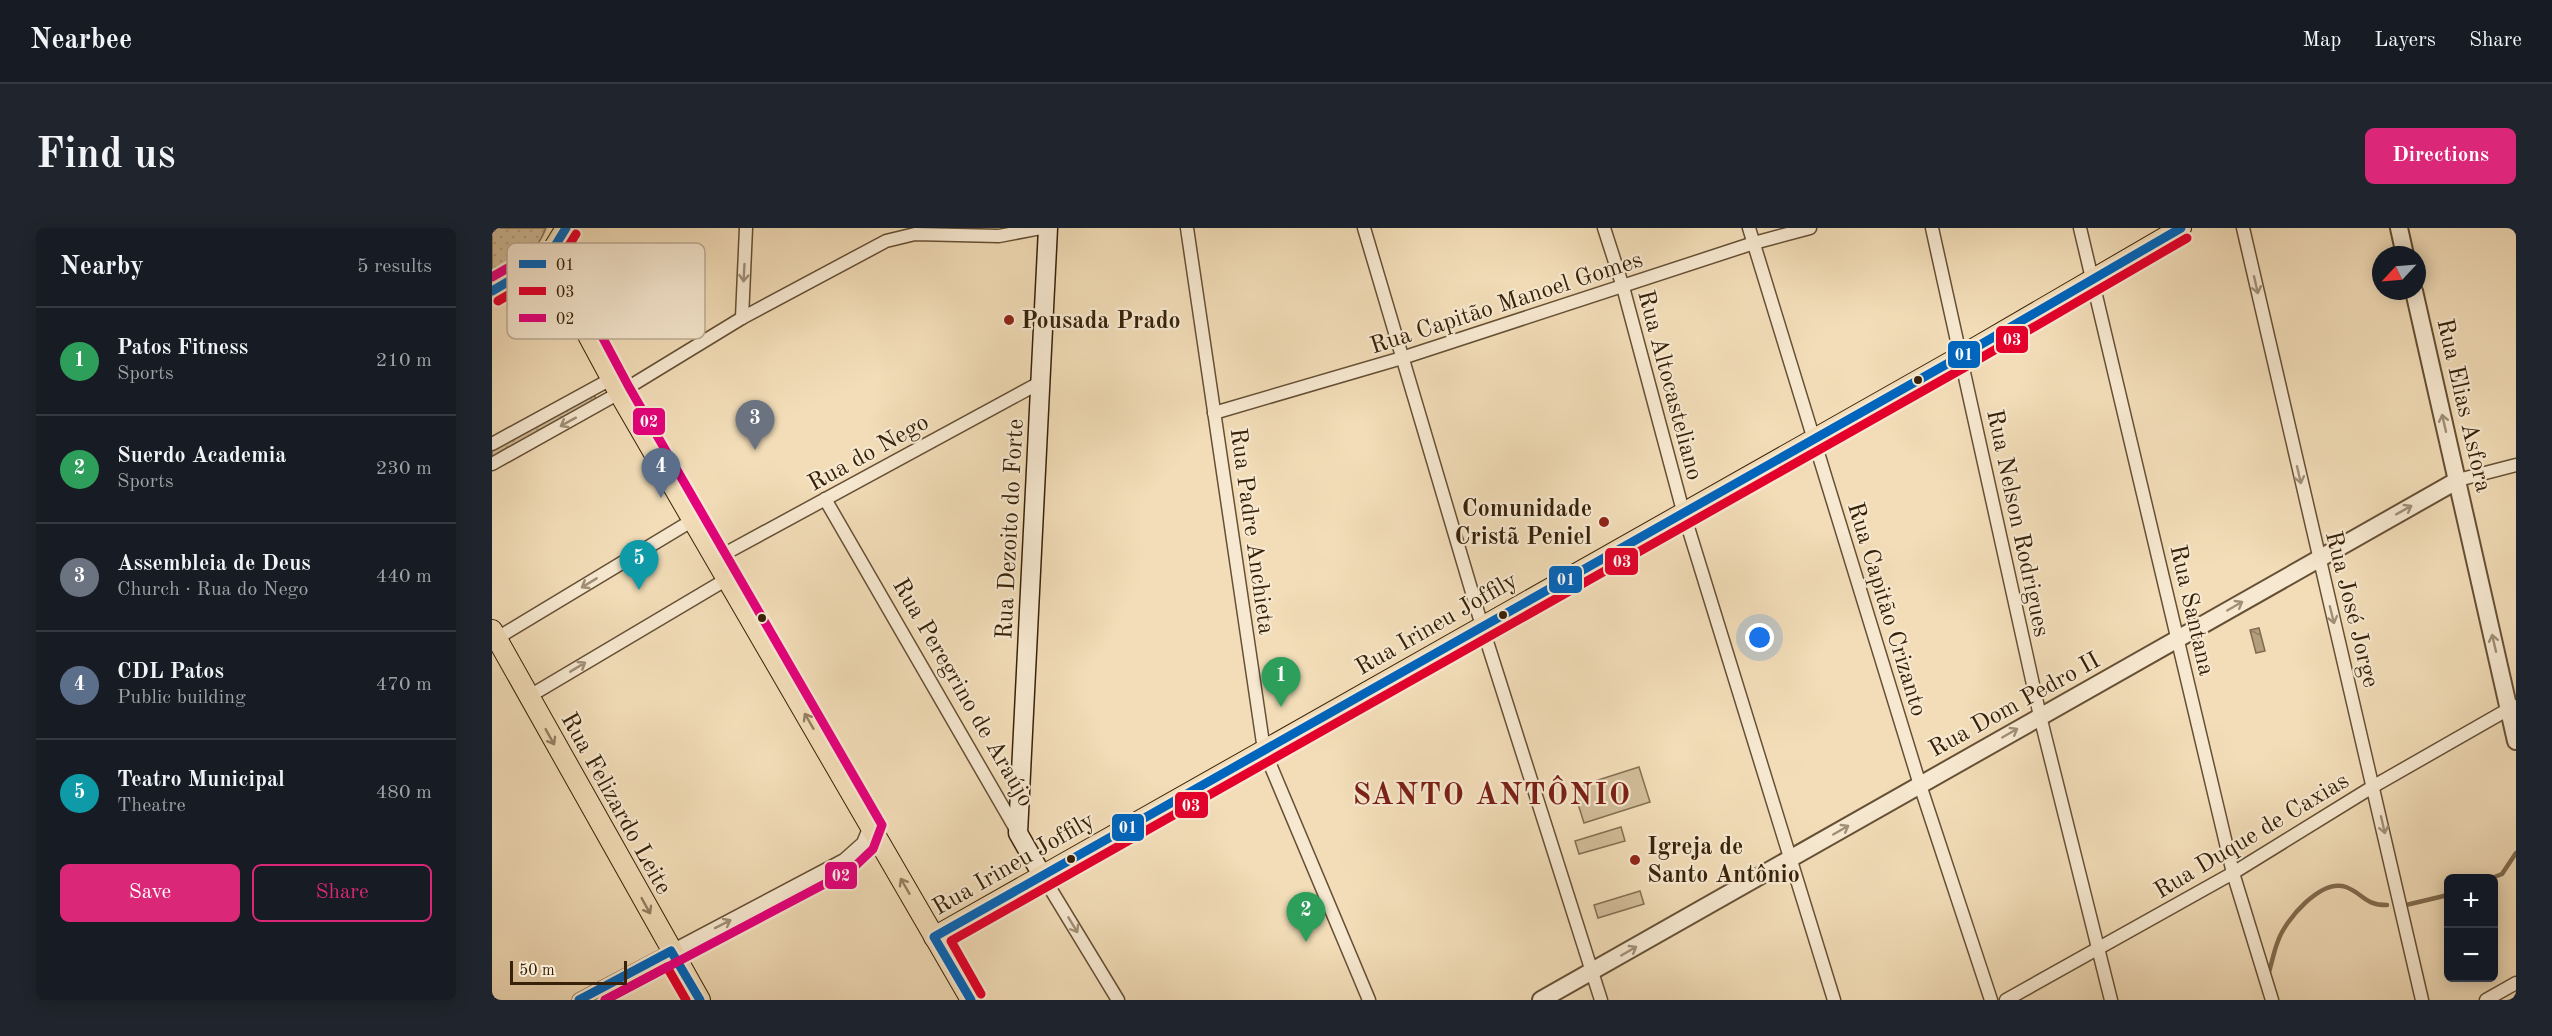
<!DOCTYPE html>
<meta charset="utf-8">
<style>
:root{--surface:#171b24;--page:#20242c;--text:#f1f3f6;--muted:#9ea1a6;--line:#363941;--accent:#db2777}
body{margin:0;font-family:"Old Standard TT",serif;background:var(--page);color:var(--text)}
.controls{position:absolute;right:18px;bottom:18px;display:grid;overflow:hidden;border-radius:9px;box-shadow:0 3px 15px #0003}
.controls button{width:54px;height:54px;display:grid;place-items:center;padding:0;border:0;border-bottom:2px solid var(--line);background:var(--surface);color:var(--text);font:30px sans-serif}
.compass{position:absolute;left:1880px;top:18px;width:54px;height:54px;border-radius:50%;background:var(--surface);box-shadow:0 3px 15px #0003;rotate:244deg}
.scale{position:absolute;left:18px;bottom:15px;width:117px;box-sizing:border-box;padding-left:6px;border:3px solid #372109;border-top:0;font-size:16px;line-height:21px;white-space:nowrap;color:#372109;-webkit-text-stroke:4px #f7e9d1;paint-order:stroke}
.you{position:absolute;left:1268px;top:410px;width:21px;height:21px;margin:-15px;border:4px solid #fff;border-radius:50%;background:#1a73e8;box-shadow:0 0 0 9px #1a73e833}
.badge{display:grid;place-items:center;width:39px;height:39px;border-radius:50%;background:var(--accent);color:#fff;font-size:20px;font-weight:700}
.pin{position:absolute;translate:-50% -50px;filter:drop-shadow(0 2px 3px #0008)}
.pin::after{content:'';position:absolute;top:32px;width:21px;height:18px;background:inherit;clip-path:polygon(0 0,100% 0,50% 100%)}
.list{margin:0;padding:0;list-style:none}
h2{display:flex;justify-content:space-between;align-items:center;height:78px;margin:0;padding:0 24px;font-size:26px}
h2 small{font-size:20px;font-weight:400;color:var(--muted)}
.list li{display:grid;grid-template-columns:39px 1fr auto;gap:18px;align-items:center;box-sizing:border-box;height:108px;padding:0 24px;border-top:2px solid var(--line)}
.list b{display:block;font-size:22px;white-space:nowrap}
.list p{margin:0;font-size:20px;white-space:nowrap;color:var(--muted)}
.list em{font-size:20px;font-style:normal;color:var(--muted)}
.actions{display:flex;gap:12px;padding:18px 24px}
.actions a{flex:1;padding:14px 0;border:2px solid var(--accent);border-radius:9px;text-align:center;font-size:21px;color:var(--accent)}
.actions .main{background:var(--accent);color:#fff}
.map{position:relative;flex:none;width:2024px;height:772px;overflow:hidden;border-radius:9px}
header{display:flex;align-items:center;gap:36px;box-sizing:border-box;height:84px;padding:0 30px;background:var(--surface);border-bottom:2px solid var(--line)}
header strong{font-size:28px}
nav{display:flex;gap:33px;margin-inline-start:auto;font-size:21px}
.intro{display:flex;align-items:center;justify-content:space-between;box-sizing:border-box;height:144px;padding:0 36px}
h1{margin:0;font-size:42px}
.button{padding:15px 27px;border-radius:9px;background:var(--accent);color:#fff;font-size:21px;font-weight:700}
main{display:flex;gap:36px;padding:0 36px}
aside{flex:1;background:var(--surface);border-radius:9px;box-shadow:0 3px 15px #0003}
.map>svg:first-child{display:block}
.green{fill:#d2bd9a;stroke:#846f52;stroke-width:1.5}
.park{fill:url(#park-dots);stroke:#846f52;stroke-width:1.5}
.water{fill:url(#water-ripples);stroke:#816b4e;stroke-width:1.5}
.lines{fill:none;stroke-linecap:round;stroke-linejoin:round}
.stream{stroke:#816b4e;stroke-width:4.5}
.minor-casing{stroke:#665035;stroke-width:15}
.tertiary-casing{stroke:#665035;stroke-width:20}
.secondary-casing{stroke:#372109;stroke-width:21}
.primary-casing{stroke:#372109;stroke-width:22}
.minor{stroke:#f7e9d1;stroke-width:12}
.tertiary{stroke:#f7e9d1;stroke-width:16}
.secondary{stroke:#f7e9d1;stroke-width:18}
.primary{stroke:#f2ddb8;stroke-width:20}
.bus-1-casing{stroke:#f7e9d1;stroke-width:14}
.bus-2-casing{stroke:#f7e9d1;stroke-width:14}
.bus-3-casing{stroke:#f7e9d1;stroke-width:14}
.bus-1{stroke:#0065bd;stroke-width:9}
.bus-2{stroke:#e4002b;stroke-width:9}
.bus-3{stroke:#e5007d;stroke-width:9}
.oneway{stroke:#a18f77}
.oneway2{stroke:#947f60}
.poi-dot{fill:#8f2418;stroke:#f7e9d1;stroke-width:2}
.bus-dot{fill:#372109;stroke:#f7e9d1;stroke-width:2}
.labels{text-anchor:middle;stroke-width:4.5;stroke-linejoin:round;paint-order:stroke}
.street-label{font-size:24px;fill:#372109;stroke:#f7e9d1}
.poi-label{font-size:24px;font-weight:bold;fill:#372109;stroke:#f7e9d1;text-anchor:start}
.district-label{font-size:30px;font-weight:bold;letter-spacing:1.5px;fill:#7a1f14;stroke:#f7e9d1}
.key{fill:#f7e9d1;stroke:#bdad95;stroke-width:1.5}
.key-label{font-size:16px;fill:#372109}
.line-badge{stroke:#f7e9d1;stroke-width:2}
.badge-label{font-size:16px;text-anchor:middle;font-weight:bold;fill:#fff}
</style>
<header>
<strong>Nearbee</strong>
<nav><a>Map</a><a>Layers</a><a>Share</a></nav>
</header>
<div class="intro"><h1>Find us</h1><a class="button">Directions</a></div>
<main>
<aside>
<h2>Nearby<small>5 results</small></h2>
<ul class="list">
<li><span class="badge" style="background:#2e9e5b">1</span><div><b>Patos Fitness</b><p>Sports</p></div><em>210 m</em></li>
<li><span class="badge" style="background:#2e9e5b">2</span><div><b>Suerdo Academia</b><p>Sports</p></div><em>230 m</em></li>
<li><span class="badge" style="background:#6b7280">3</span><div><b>Assembleia de Deus</b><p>Church · Rua do Nego</p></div><em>440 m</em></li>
<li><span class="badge" style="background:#5c6f8a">4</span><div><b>CDL Patos</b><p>Public building</p></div><em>470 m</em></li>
<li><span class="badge" style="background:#0f9aa8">5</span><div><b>Teatro Municipal</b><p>Theatre</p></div><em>480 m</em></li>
</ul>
<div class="actions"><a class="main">Save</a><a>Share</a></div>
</aside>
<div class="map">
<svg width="2024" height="772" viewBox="0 0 2024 772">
<defs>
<pattern id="park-dots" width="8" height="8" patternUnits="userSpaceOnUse" patternTransform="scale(1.5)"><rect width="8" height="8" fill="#d2bd9a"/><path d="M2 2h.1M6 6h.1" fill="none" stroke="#b5a283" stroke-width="1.8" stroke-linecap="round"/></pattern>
<pattern id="water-ripples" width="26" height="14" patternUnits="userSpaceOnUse" patternTransform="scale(1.5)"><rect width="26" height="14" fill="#b29d7c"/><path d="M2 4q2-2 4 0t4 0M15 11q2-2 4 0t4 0" fill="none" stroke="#928064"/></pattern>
</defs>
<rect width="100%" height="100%" fill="#f2ddb8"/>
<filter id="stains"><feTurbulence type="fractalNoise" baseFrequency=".00333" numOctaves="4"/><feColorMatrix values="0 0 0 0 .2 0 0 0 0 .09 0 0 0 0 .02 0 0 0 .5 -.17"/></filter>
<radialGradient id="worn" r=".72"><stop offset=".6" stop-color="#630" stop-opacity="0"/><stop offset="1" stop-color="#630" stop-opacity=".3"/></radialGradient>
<!-- green -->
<g class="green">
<path d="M1147,539L1158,574L1092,595L1081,560Z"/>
<path d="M1129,599L1133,613L1087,626L1083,613Z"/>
<path d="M1148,663L1152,676L1106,690L1102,677Z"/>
</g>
<!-- park -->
<g class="park">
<path d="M0,0H54C43,29 24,35 0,50Z"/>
<path d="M101,164L105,174L0,233V219Z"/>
</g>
<!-- water -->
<path class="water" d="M1767,400L1773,423L1764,425L1758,402Z"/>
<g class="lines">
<!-- stream -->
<g class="stream">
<path d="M2000,650L2010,646L2024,625"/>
<path d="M1914,677L1956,667"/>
<path d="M1777,744C1780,734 1782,723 1786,713C1793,692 1829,650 1854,659C1872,666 1872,677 1895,677"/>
</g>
<defs>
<g id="minor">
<path d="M695,0L772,522L877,772"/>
<path d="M872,0L990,398L1109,772"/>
<path d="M1112,0L1131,59L1191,283L1342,772"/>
<path d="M1257,0L1428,557L1499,772"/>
<path d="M1440,0L1548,488L1619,772"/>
<path d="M1588,0L1741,645L1780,772"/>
<path d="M1751,0L1930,772"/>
<path d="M250,90L254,0"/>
<path d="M722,185L910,130L1262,15L1318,0"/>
<path d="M0,216L119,151"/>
<path d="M0,236L127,165L250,90L394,13L423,6L507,8L549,0"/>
<path d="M1966,252L2024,237"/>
<path d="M333,271L526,605"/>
<path d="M223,331L549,154"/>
<path d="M0,416L12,406L201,292"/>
<path d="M36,469L235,351"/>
<path d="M550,647L626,772"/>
<path d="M87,772L352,632L371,615L378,598"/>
<path d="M1514,772L1741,645L1882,558L2022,478"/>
<path d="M1994,772L2024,755"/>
</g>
<g id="tertiary">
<path d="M1907,0L1913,27"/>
<path d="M1922,63L2024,513"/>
<path d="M1049,772L1966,252"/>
</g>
<path id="secondary" d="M550,647L526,605L556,0"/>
<g id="primary">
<path d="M55,31L127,165L479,772"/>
<path d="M0,63L55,31L74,0"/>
<path d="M0,402L208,772"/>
<path d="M442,709L1469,128L1689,0"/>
</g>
</defs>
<!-- minor casing -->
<use href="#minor" class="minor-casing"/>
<!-- tertiary casing -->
<use href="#tertiary" class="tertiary-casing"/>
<!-- secondary casing -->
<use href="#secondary" class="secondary-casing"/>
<!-- primary casing -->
<use href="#primary" class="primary-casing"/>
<!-- minor -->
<use href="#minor" class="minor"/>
<!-- tertiary -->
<use href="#tertiary" class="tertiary"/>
<!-- secondary -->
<use href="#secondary" class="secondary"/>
<!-- primary -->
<use href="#primary" class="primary"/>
<defs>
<g id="bus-1">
<path d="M0,63L55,31L74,0"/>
<path d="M87,772L179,723L208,772"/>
<path d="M479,772L442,709L1469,128L1689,0"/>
</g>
<g id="bus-2">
<path d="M6,73L63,40L84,6"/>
<path d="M489,766L459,713L1475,138L1695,10"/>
<path d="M113,772L175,739L194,772"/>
</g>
<path id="bus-3" d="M0,49L51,20H59L65,24L137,159L390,597L381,621L359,642L113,772"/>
</defs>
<!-- bus-1 casing -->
<use href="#bus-1" class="bus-1-casing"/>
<!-- bus-2 casing -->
<use href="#bus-2" class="bus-2-casing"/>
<!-- bus-3 casing -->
<use href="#bus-3" class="bus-3-casing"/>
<!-- bus-1 -->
<use href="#bus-1" class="bus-1"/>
<!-- bus-2 -->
<use href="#bus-2" class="bus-2"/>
<!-- bus-3 -->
<use href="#bus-3" class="bus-3"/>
</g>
<!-- one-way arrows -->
<defs><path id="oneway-shaft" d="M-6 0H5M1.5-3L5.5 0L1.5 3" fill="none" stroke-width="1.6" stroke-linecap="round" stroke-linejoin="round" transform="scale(1.5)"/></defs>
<g class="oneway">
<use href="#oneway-shaft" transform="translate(252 45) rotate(93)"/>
<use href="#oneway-shaft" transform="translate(1764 57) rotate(77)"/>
<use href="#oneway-shaft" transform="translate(76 194) rotate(151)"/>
<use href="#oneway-shaft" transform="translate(1952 195) rotate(-103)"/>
<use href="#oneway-shaft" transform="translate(1807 247) rotate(77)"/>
<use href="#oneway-shaft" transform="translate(1912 282) rotate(-29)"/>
<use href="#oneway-shaft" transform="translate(97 355) rotate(149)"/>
<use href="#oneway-shaft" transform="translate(1743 378) rotate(-30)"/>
<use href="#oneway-shaft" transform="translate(1840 387) rotate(76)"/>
<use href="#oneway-shaft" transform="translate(2002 415) rotate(-103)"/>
<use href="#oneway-shaft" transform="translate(86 439) rotate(-31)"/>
<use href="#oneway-shaft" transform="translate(1518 505) rotate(-30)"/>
<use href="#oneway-shaft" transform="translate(1891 597) rotate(77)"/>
<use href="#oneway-shaft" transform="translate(1349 602) rotate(-30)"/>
<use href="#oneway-shaft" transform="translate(231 696) rotate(-27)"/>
<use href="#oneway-shaft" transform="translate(581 697) rotate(59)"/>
<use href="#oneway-shaft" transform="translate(1137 723) rotate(-30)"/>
</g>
<g class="oneway2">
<use href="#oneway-shaft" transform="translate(317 493) rotate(-120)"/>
<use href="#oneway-shaft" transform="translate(58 509) rotate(61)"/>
<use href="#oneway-shaft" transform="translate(413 658) rotate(-120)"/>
<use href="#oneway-shaft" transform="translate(154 678) rotate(61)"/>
</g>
<!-- markers -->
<g class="poi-dot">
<circle cx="517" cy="92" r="6"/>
<circle cx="1112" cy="294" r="6"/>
<circle cx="1143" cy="632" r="6"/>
</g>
<g class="bus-dot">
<circle cx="1426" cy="152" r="5"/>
<circle cx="1011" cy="387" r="5"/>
<circle cx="270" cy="390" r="5"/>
<circle cx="579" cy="631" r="5"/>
</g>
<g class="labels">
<!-- street labels -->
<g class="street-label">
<text transform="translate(1014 74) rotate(-18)" y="8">Rua Capitão Manoel Gomes</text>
<text transform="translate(1179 157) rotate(75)" y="8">Rua Altocasteliano</text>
<text transform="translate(1973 177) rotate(77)" y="8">Rua Elias Asfora</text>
<text transform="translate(376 224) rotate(-29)" y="8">Rua do Nego</text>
<text transform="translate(1527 295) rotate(78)" y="8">Rua Nelson Rodrigues</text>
<text transform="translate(517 301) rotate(-87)" y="8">Rua Dezoito do Forte</text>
<text transform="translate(761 303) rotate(82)" y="8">Rua Padre Anchieta</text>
<text transform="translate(1396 381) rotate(73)" y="8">Rua Capitão Crizanto</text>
<text transform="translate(1861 381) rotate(76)" y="8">Rua José Jorge</text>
<text transform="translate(1701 382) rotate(77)" y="8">Rua Santana</text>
<text transform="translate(944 395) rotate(-30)" y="8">Rua Irineu Joffily</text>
<text transform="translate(472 464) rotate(60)" y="8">Rua Peregrino de Araújo</text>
<text transform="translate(1522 476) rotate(-29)" y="8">Rua Dom Pedro II</text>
<text transform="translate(125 575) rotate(61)" y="8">Rua Felizardo Leite</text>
<text transform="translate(1759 607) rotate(-31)" y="8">Rua Duque de Caxias</text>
<text transform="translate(521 635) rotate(-30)" y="8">Rua Irineu Joffily</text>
</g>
<!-- poi labels -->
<g class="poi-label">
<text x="529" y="100">Pousada Prado</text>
<text x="1100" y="288" text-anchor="end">Comunidade<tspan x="1100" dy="28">Cristã Peniel</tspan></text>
<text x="1155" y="626">Igreja de<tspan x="1155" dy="28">Santo Antônio</tspan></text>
</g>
<!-- district labels -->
<g class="district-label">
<text x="1000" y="576">SANTO ANTÔNIO</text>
</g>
</g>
<!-- legend -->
<rect x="15" y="15" width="198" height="96" rx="9" class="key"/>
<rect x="27" y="32" width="27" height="8" fill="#0065bd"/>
<rect x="27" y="59" width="27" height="8" fill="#e4002b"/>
<rect x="27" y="86" width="27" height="8" fill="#e5007d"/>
<g class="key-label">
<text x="64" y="42">01</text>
<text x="64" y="69">03</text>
<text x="64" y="96">02</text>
</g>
<g class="line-badge">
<rect x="1503" y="97" width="34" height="29" rx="6" fill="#e4002b"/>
<rect x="1455" y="112" width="34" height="29" rx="6" fill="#0065bd"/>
<rect x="140" y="179" width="34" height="29" rx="6" fill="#e5007d"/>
<rect x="1112" y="319" width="35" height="29" rx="6" fill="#e4002b"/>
<rect x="1056" y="337" width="35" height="29" rx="6" fill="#0065bd"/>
<rect x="682" y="563" width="35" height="28" rx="6" fill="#e4002b"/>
<rect x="619" y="585" width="34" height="29" rx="6" fill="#0065bd"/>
<rect x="332" y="633" width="34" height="29" rx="6" fill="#e5007d"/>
</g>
<g class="badge-label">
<text x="1520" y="117">03</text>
<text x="1472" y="132">01</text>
<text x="157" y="199">02</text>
<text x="1130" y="339">03</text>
<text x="1074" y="357">01</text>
<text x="699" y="583">03</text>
<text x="636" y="605">01</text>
<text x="349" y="653">02</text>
</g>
<rect width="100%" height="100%" filter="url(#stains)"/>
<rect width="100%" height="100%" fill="url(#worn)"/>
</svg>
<div class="controls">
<button>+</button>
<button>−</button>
</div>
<svg class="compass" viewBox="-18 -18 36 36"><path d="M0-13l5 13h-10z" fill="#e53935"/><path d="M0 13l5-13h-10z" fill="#9ea1a6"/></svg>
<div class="scale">50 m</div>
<div class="you"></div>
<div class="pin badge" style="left:789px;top:479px;background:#2e9e5b">1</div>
<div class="pin badge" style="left:814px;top:714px;background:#2e9e5b">2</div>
<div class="pin badge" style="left:263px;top:222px;background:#6b7280">3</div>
<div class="pin badge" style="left:169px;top:270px;background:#5c6f8a">4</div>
<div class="pin badge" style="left:147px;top:362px;background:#0f9aa8">5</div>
</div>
</main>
